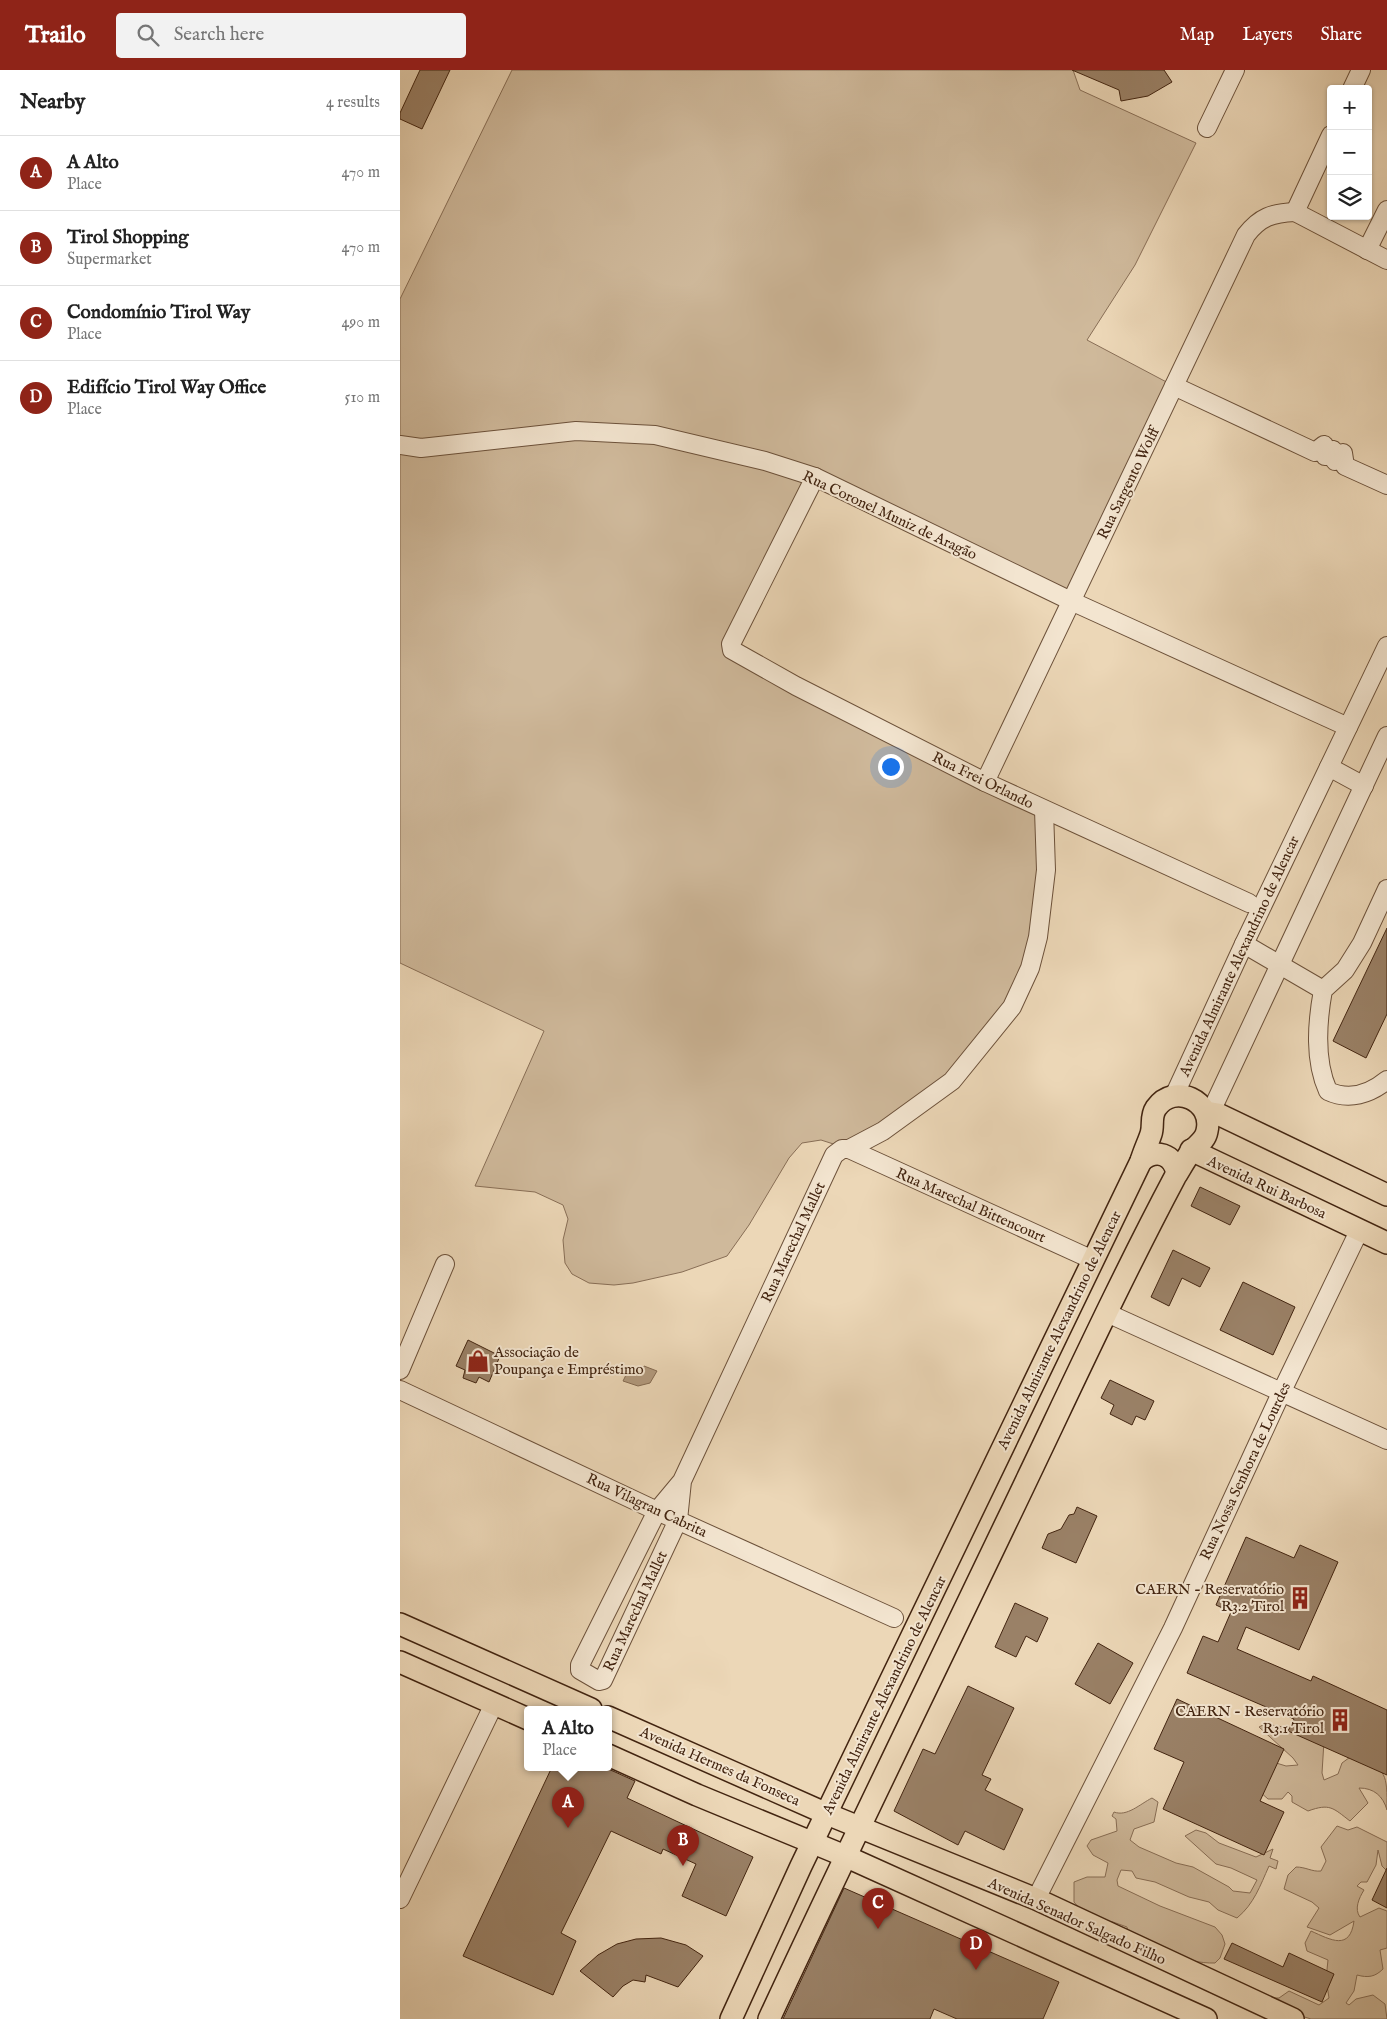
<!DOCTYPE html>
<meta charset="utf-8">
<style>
:root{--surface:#fff;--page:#f2f2f2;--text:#222;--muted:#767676;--line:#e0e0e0;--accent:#8f2418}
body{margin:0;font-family:"IM FELL English",serif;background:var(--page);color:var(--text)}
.controls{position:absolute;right:15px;top:15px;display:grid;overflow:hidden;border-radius:5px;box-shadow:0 1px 4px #0004}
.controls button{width:45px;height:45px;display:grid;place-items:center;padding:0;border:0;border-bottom:1px solid var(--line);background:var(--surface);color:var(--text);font:25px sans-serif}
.you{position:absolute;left:490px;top:696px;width:18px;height:18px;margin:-12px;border:4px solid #fff;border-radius:50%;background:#1a73e8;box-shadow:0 0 0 8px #1a73e833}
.badge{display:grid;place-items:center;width:32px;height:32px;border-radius:50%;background:var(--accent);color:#fff;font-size:16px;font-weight:700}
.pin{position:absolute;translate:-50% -41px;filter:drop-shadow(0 1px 2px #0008)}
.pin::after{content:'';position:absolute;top:26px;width:18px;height:15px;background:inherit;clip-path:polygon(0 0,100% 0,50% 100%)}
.popup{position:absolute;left:124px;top:1636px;width:88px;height:65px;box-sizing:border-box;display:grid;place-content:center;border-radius:5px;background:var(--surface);filter:drop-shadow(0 1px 4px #0005);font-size:16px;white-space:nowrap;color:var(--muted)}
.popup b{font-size:19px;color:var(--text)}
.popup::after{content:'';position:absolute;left:50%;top:100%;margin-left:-10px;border:10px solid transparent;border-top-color:var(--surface)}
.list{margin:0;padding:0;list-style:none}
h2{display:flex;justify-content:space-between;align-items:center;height:65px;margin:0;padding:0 20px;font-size:21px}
h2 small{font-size:16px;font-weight:400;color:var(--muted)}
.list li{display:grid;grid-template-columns:32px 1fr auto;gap:15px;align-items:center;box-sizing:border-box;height:75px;padding:0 20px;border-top:1px solid var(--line)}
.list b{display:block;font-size:19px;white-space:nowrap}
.list p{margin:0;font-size:16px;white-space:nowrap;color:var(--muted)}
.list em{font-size:16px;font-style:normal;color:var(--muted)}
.icon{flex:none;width:28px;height:28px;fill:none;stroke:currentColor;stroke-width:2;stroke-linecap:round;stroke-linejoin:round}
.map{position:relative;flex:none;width:987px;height:1949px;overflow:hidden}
header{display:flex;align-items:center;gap:30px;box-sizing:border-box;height:70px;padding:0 25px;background:var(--accent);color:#fff}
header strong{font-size:24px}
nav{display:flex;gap:28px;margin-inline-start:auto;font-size:18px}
.search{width:350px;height:45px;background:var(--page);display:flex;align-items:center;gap:12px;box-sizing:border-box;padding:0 18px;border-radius:5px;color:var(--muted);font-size:19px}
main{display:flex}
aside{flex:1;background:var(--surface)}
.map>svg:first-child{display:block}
.green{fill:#cfb99b;stroke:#886e56}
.water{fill:#b29a7e;stroke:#856b52}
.building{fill:#9a8167;stroke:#422410}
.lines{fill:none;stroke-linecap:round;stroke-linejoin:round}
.minor-casing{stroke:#6c513a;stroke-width:20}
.major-casing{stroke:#422410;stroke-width:24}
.minor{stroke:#f3e5d0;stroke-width:18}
.major{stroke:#ecd7b7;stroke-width:21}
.labels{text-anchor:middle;stroke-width:4;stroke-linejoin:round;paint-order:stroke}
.street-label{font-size:15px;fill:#422410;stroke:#f3e5d0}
.poi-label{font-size:15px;fill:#422410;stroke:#f3e5d0;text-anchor:end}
</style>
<header>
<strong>Trailo</strong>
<div class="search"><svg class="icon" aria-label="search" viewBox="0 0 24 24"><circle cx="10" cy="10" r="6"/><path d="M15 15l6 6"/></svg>Search here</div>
<nav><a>Map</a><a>Layers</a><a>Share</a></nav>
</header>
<main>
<aside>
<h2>Nearby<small>4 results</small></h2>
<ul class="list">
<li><span class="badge">A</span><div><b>A Alto</b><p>Place</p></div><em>470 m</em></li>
<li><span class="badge">B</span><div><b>Tirol Shopping</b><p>Supermarket</p></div><em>470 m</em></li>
<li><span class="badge">C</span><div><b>Condomínio Tirol Way</b><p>Place</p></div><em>490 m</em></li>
<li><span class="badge">D</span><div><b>Edifício Tirol Way Office</b><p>Place</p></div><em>510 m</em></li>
</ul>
</aside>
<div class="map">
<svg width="987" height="1949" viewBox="0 0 987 1949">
<rect width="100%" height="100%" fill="#ecd7b7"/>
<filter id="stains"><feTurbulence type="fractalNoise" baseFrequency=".004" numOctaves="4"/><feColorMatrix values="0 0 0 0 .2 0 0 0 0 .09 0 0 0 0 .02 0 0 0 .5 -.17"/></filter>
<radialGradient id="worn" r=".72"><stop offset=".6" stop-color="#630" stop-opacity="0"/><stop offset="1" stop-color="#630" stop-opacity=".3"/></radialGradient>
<!-- green -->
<g class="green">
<path d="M112,0H673L680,20L796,73L735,195L687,270L774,316L671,531L415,407L331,574L644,740L630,898L577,981L449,1079L421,1070L402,1073L389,1088L349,1155L327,1186L282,1202L233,1213L214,1215L189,1213L172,1204L165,1193L163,1170L168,1149L163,1135L135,1122L75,1116L144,961L0,893V229Z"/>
<path d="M865,1654L896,1659L924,1671L922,1703L924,1710L938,1704L942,1693L957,1682C987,1703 987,1702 987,1740C983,1726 974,1718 959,1718L968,1733L950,1751C933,1738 930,1733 908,1741L892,1732V1726L888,1722L882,1729H868L859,1721L873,1692L886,1696L898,1695L893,1688L859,1657Z"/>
<path d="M752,1728L758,1732L754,1752L734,1759L730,1770L739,1777L776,1793L793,1797L829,1817L833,1821L850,1823L857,1810L831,1798L816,1794L785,1766L796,1760L806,1763L819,1773L856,1787L873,1779L870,1788L878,1791L876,1799L869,1796C860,1816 854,1834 837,1848L818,1840L809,1832L789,1827L755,1812L736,1808L732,1801L721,1800L717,1810L718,1816L760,1836L815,1857L822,1865L825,1874L820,1888L815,1893C785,1894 756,1877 728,1865L727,1857L713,1852L687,1847L674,1832V1812L687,1807H705L708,1793L693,1785L687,1776L691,1770L717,1761L716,1749L712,1746L714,1742C727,1747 740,1734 752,1728Z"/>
<path d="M937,1756L948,1760L957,1757L987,1772V1801L982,1796L978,1780L976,1795L967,1812H961L957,1816L964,1820C959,1828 954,1839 960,1847L979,1838L987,1841V1878L980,1880L983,1899C975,1907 968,1908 957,1905L954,1921L946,1933L949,1935L956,1929L973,1925L985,1934L987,1949H911L898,1945L873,1928H879L889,1921L919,1935L929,1928L926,1909L928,1890L907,1881L905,1873L911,1861C931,1870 950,1881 954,1851L930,1865L907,1857L919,1838L912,1832L884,1819L888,1805L896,1797C906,1797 912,1802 921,1801L926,1791L921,1777Z"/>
</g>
<!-- water -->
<path class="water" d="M244,1296L257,1301L250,1313L238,1316L223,1311L229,1299L239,1303Z"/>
<!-- building -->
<g class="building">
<path d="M20,0H50L22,59L0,49V43Z"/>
<path d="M672,0H764L772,12L748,26L721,31L719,20Z"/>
<path d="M987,858V944L966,988L933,971Z"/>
<path d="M800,1117L840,1136L830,1155L791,1136Z"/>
<path d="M773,1180L810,1198L800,1217L782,1208L769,1236L751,1227Z"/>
<path d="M843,1212L895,1237L873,1285L820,1260Z"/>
<path d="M68,1270L100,1286L89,1312L79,1307L76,1313L63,1308L65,1300L56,1296Z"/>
<path d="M710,1310L754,1331L745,1350L736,1346L732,1355L710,1344L714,1335L701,1328Z"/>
<path d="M677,1437L697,1446L676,1493L642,1478L648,1464L661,1459L669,1445L674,1444Z"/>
<path d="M846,1467L894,1488L900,1475L938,1492L899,1580L846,1557L837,1579L911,1611L913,1606L987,1640V1705L888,1661L894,1649L787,1603L803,1566L818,1572L831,1542L816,1535Z"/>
<path d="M615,1533L648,1548L637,1572L626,1566L616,1587L595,1577Z"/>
<path d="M698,1573L733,1593L710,1634L675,1614Z"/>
<path d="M568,1616L614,1638L582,1705L591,1709L585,1720L623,1739L604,1780L565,1761L558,1775L494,1741L523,1679L535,1684Z"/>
<path d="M777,1629L884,1679L860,1731L884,1742L864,1785L763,1739L784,1692L754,1679Z"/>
<path d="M152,1697H204L235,1711L227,1728L353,1787L326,1846L282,1826L296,1794L263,1779L261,1784L211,1761L161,1863L176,1871L153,1925L63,1886Z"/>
<path d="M987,1798V1838L972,1830Z"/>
<path d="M444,1818L659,1912L643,1949H557L534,1939L530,1949H383Z"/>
<path d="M261,1868L286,1875L303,1886L278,1917L246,1905L245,1912L233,1910L223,1916L213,1927L180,1901L198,1885L217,1874L236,1869Z"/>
<path d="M832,1873L883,1897L889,1883L934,1904L922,1932L824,1889Z"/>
</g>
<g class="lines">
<defs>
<g id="minor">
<path d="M952,19L961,0"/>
<path d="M807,58L835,0"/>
<path d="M895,142L987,190"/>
<path d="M895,142L931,65"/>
<path d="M967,180L987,140"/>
<path d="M774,316L915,382L924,375L925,386L933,380L935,391L943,383L945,396L987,415"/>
<path d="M0,375L21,378L176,361L255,365L365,391L415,407L671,531L948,657"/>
<path d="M415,407L331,574L332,580L396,616L585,712L849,833"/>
<path d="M929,697L964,716"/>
<path d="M585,712L846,165C860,147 872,143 895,142"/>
<path d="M987,819L962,873L945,900L923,920C917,953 914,990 928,1021C949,1031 970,1024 987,1010"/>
<path d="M844,874L923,920"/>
<path d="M774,1026L844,874L987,576"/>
<path d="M806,1042L815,1033L987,666"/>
<path d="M449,1079L483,1061L552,1011L612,937L630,898L638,867L646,800L644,740"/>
<path d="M707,1243L987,1370"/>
<path d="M0,1300L45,1194"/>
<path d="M0,1320L257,1441L494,1548"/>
<path d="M282,1411L278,1450L203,1610L199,1611L180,1600V1595L257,1441L282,1411L434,1085L442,1079H449L693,1190"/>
<path d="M0,1829L94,1634"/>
<path d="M636,1829L773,1558L882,1321L959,1161"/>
</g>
<g id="major">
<path d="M806,1042L818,1044L987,1125"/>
<path d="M791,1080L987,1173"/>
<path d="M741,1091C756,1078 773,1084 777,1103"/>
<path d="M0,1554L191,1639"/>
<path d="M0,1592L128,1649"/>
<path d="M208,1647L427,1744L636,1829L893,1949"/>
<path d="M208,1685L297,1725L445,1786L806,1949"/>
<path d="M331,1949L401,1796L741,1091C744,1081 748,1073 751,1064C754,1055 750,1047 756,1038C774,1012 814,1031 807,1061C805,1072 796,1075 790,1083C785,1090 780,1099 775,1107C715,1220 662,1337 606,1453C527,1618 446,1783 369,1949"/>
</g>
</defs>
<!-- minor casing -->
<use href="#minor" class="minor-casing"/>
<!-- major casing -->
<use href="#major" class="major-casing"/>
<!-- minor -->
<use href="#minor" class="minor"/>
<!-- major -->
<use href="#major" class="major"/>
</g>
<!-- icons -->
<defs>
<symbol id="shop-bare" viewBox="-9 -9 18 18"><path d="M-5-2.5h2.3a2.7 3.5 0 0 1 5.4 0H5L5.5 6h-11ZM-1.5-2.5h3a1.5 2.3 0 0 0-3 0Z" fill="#8f2418" stroke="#f3e5d0" stroke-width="2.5" paint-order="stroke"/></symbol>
<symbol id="building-bare" viewBox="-9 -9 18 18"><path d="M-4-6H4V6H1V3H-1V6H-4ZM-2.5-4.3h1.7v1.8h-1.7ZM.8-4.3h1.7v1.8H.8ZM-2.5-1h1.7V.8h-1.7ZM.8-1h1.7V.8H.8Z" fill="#8f2418" stroke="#f3e5d0" stroke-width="2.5" paint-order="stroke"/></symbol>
</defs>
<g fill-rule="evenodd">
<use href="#shop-bare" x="62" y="1275" width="32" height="32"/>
<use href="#building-bare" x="884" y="1512" width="32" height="32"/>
<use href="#building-bare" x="924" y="1634" width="32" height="32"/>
</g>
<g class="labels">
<!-- street labels -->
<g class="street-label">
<text transform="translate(728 413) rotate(-64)" y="5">Rua Sargento Wolff</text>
<text transform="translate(490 445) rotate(25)" y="5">Rua Coronel Muniz de Aragão</text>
<text transform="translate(583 710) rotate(26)" y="5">Rua Frei Orlando</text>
<text transform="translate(839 886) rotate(-65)" y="5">Avenida Almirante Alexandrino de Alencar</text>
<text transform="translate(867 1117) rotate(25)" y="5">Avenida Rui Barbosa</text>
<text transform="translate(571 1135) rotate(24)" y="5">Rua Marechal Bittencourt</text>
<text transform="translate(393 1172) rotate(-65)" y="5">Rua Marechal Mallet</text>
<text transform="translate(659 1260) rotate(-64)" y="5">Avenida Almirante Alexandrino de Alencar</text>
<text transform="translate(845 1401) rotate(-65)" y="5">Rua Nossa Senhora de Lourdes</text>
<text transform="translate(247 1435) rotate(25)" y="5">Rua Vilagran Cabrita</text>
<text transform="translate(235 1541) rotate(-65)" y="5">Rua Marechal Mallet</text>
<text transform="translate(484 1625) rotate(-64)" y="5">Avenida Almirante Alexandrino de Alencar</text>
<text transform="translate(320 1696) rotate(24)" y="5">Avenida Hermes da Fonseca</text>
<text transform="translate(677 1851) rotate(24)" y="5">Avenida Senador Salgado Filho</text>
</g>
<!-- poi labels -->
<g class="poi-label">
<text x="94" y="1287" text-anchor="start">Associação de<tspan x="94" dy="17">Poupança e Empréstimo</tspan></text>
<text x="884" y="1524">CAERN - Reservatório<tspan x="884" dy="17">R3.2 Tirol</tspan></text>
<text x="924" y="1646">CAERN - Reservatório<tspan x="924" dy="17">R3.1 Tirol</tspan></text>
</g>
</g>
<rect width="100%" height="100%" filter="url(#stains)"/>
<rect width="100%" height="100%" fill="url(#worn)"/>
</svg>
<div class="controls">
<button>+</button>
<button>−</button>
<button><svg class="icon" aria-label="layers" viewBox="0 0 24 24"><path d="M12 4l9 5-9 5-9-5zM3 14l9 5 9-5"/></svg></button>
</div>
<div class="you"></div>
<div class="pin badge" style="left:168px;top:1758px">A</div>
<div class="popup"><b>A Alto</b>Place</div>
<div class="pin badge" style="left:283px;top:1796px">B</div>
<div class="pin badge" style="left:478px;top:1859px">C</div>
<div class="pin badge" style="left:576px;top:1900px">D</div>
</div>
</main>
